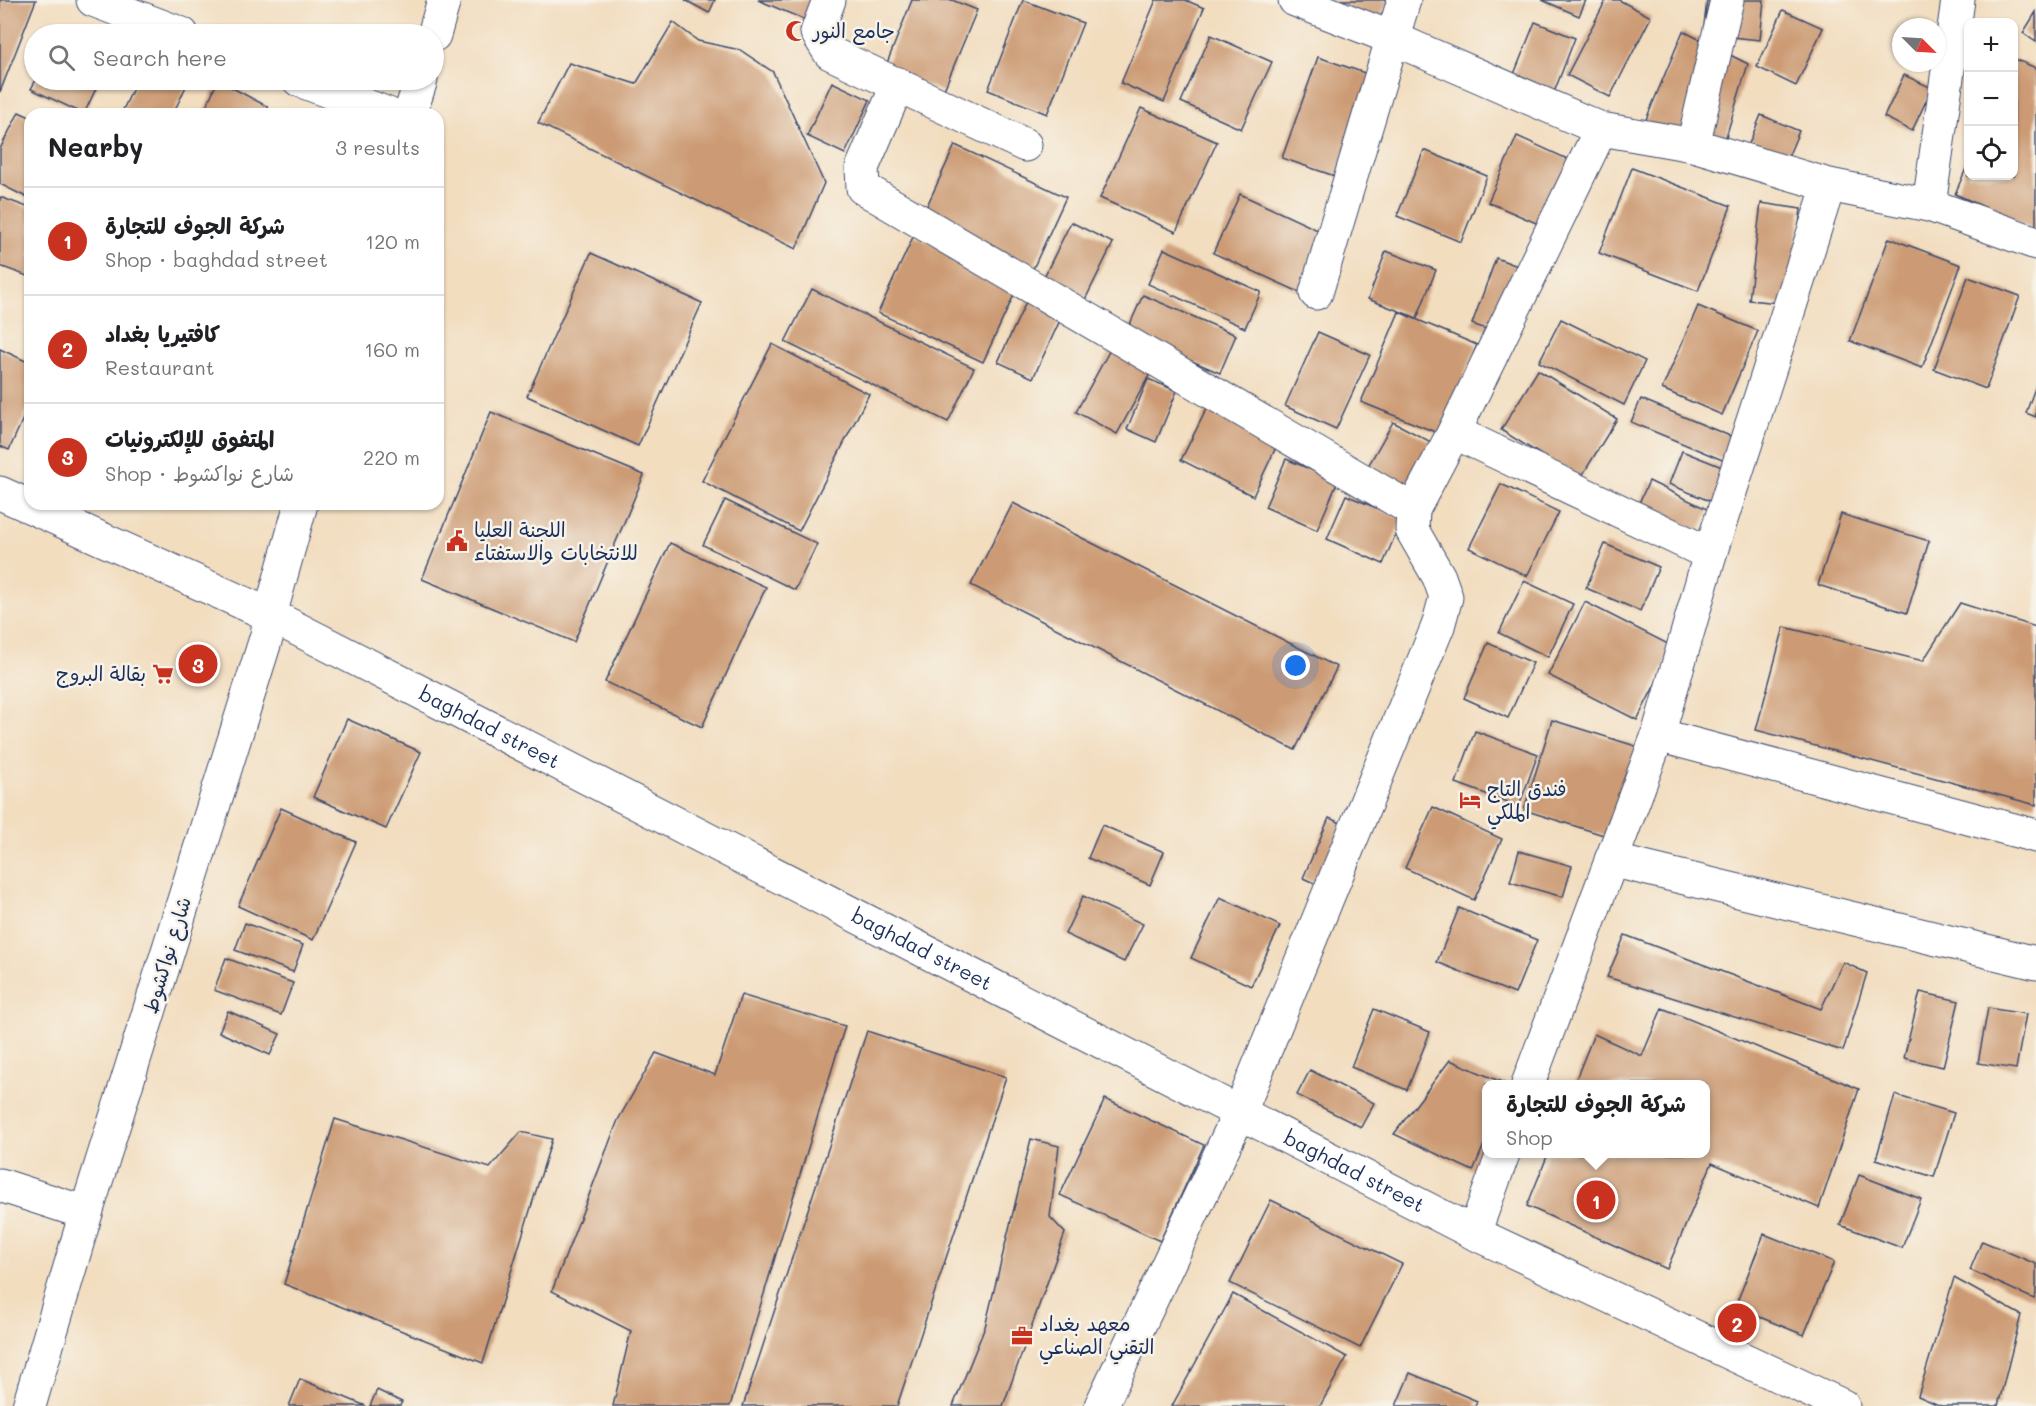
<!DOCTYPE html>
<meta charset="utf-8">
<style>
:root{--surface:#fff;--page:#f2f2f2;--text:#202124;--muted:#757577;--line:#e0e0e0;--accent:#c8321e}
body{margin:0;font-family:Mali,"Playpen Sans Arabic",sans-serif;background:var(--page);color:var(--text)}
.controls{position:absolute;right:18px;top:18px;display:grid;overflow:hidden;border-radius:12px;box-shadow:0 2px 4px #0004}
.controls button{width:54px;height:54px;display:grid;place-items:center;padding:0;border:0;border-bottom:2px solid var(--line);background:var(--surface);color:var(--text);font:30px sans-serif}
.compass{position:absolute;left:1892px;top:18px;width:54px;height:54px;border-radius:50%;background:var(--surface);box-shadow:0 2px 4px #0004;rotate:114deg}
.you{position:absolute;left:1296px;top:666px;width:21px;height:21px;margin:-15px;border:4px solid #fff;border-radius:50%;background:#1a73e8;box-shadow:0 0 0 9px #1a73e833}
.badge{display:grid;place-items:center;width:39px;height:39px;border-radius:50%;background:var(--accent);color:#fff;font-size:20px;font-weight:700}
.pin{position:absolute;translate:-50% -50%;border:3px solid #fff;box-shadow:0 2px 6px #0006}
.popup{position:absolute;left:1482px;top:1080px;width:228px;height:78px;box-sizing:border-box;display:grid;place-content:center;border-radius:12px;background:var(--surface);filter:drop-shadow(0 2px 4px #0005);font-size:20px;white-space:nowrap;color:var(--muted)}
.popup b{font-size:22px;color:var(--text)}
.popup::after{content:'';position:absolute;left:50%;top:100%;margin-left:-12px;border:12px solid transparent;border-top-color:var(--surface)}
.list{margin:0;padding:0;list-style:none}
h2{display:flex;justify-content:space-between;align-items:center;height:78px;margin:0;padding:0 24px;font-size:26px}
h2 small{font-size:20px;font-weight:400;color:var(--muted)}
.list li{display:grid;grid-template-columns:39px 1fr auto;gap:18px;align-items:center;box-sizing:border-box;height:108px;padding:0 24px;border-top:2px solid var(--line)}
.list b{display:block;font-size:22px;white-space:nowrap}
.list p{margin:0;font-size:20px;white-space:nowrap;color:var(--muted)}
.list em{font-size:20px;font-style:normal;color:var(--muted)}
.icon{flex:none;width:33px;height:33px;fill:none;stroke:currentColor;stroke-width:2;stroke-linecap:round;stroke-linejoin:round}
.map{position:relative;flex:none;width:2036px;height:1406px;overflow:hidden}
.search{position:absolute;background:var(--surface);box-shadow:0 2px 4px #0004;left:24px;top:24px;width:420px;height:66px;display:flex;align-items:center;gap:15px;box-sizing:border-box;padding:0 21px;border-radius:33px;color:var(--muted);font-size:22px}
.panel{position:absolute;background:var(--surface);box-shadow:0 2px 4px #0004;left:24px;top:108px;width:420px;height:402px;border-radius:18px}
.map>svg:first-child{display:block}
.building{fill:#cc9b74}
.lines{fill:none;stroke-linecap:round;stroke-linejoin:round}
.minor-casing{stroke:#3b496d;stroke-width:35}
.minor{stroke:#fff;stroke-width:33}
.labels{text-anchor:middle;stroke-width:5;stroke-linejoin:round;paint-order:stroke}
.poi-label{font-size:20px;fill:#1b2f5e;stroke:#f7f3e8;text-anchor:start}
.street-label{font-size:20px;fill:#1b2f5e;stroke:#f7f3e8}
</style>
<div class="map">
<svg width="2036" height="1406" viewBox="0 0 2036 1406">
<rect width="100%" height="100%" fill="#f7f3e8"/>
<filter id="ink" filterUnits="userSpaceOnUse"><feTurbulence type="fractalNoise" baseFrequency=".0167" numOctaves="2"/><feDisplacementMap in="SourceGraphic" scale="12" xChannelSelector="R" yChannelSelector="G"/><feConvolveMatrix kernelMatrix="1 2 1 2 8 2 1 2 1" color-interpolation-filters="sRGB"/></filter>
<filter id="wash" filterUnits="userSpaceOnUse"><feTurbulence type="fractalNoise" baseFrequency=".008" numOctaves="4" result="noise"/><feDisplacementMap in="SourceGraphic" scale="24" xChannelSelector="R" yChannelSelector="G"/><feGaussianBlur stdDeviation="1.35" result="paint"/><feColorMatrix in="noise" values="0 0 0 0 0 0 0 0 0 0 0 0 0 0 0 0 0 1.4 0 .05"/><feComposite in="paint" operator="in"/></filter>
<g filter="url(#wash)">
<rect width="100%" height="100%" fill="#f2ddbf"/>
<g id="blocks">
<!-- building -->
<g class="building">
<path d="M0,0H36L0,92Z"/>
<path d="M685,0H715L709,13Z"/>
<path d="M758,0H819L810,22Z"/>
<path d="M912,0H952L977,10L943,92L885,68Z"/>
<path d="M1023,0L1083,23L1047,114L988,90Z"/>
<path d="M1156,0H1185L1204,8L1164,102L1121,83Z"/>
<path d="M1318,0H1388L1378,24Z"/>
<path d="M1542,0H1586L1579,16Z"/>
<path d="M1606,0H1619L1651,17L1610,97L1567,75Z"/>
<path d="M1707,0H1764L1760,40L1703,34Z"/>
<path d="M1783,10L1823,28L1796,86L1757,67Z"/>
<path d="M2036,12V42L2023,33Z"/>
<path d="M673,22L698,41L740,50L773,72L824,183L796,249L538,123L569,63L636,84Z"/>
<path d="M1535,22L1575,38L1553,95L1512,79Z"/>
<path d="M61,27L76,34H57Z"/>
<path d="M1683,31L1748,64L1726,137L1642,129Z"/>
<path d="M1211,35L1272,62L1241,129L1181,102Z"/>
<path d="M1318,57L1388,81L1352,182L1282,158Z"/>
<path d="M2015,59L2036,68V230L1955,194L1968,164V176H2014V63Z"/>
<path d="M1904,75L1932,88L1912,131L1884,117Z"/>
<path d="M36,80H100L84,114L31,89Z"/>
<path d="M137,80H189L173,114H121Z"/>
<path d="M218,80L268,107L267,114H203Z"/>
<path d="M832,82L870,100L845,154L807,136Z"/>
<path d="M1141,108L1217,142L1176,232L1100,198Z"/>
<path d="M19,112L30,117V199L0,184V149Z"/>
<path d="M1761,115L1799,131L1786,162L1748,146Z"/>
<path d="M1517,136L1572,161L1543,226L1488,202Z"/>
<path d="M955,145L1066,197L1032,271L921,219Z"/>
<path d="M1424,150L1487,176L1461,242L1397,216Z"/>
<path d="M1632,168L1731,206L1698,291L1599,253Z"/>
<path d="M1240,194L1335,238L1308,296L1213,253Z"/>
<path d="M0,197L30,208V277L0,266Z"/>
<path d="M1761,203L1801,209L1789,304L1749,300Z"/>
<path d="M1071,222L1113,243L1082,306L1040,285Z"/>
<path d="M914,235L1019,284L983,362L878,313Z"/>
<path d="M1889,238L1961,265L1922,368L1850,341Z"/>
<path d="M1164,249L1261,292L1245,328L1148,284Z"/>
<path d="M1386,251L1436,270L1417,318L1368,299Z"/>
<path d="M591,253L702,303L638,446L527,396Z"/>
<path d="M1496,258L1523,268L1500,334L1472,324Z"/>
<path d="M1968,277L2020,296L1986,389L1934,369Z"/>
<path d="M812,289L974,368L948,422L785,342Z"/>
<path d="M1143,295L1236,335L1220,373L1126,333Z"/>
<path d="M1027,300L1062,316L1033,378L998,362Z"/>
<path d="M1698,306L1758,331L1722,415L1662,389Z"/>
<path d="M1399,312L1477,345L1440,434L1361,402Z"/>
<path d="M1561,319L1645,361L1624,405L1539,362Z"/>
<path d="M1318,332L1370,355L1336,429L1285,406Z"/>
<path d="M772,344L869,394L799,531L702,481Z"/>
<path d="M1111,348L1152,370L1117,434L1076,412Z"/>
<path d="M0,349L30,363V403L9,450L0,446Z"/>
<path d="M1538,370L1617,419L1580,479L1501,430Z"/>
<path d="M1148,379L1177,391L1156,442L1127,429Z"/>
<path d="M2036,385V417L2026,413Z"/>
<path d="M1641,399L1742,441L1732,464L1631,422Z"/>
<path d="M1207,408L1278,443L1253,496L1181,460Z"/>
<path d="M491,412L644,475L574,642L422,579Z"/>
<path d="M1393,422L1431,442L1405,489L1367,468Z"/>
<path d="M1682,451L1732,471L1719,505L1669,484Z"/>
<path d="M1286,459L1338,481L1317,530L1265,507Z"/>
<path d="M1649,481L1709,510L1699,532L1639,503Z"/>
<path d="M1501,484L1559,512L1527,576L1469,548Z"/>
<path d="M1346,495L1402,519L1383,564L1327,539Z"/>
<path d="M725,500L817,544L795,590L703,545Z"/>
<path d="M1013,503L1337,667L1295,750L971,585Z"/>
<path d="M1841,514L1929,541L1907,613L1818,585Z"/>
<path d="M670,543L766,587L702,727L605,682Z"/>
<path d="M1605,544L1659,567L1640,611L1586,588Z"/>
<path d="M1524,581L1573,604L1548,657L1499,633Z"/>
<path d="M1585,602L1674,647L1637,720L1548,675Z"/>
<path d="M1960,603L2036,627V805L1756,730L1784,627L1923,661Z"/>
<path d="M1488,643L1533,663L1508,718L1464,698Z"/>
<path d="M347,719L421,752L386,829L313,797Z"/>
<path d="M1552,720L1642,748L1613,838L1524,810Z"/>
<path d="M1475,731L1538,754L1519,806L1456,783Z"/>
<path d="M1433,807L1502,839L1474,900L1405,868Z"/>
<path d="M281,808L356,842L313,940L238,906Z"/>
<path d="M1329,818L1353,828L1327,889L1303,878Z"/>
<path d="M1102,825L1164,852L1150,885L1088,858Z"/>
<path d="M1519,851L1572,866L1563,897L1510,882Z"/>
<path d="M1083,896L1143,924L1124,962L1065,934Z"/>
<path d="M1220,897L1280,926L1251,986L1191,958Z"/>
<path d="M1459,908L1537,940L1515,994L1437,962Z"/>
<path d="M245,923L303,945L293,972L235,950Z"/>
<path d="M1625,935L1821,1009L1843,962L1867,973L1843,1051L1607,977Z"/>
<path d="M226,958L293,983L281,1015L214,990Z"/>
<path d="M1920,992L1959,1001L1943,1067L1904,1058Z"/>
<path d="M741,995L845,1026L730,1406H613L631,1331L552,1291L618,1120L656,1053L715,1075Z"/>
<path d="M1662,1008L1859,1089L1819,1208L1712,1163L1667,1269L1527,1206L1548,1154H1706V1084H1574L1594,1034L1642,1056Z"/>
<path d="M1988,1008L2026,1014L2016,1069L1978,1063Z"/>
<path d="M1374,1009L1430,1032L1407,1090L1351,1067Z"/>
<path d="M228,1011L280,1034L270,1055L219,1032Z"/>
<path d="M867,1031L1006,1077L897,1406H743Z"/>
<path d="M1450,1060L1506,1084H1486V1140L1473,1171L1394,1134Z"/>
<path d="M1310,1070L1374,1103L1361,1127L1297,1095Z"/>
<path d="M1895,1095L1954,1113L1934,1177L1876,1159Z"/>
<path d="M1105,1099L1204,1145L1160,1241L1060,1195Z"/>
<path d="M335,1119L490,1168L521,1132L552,1139L483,1363L284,1284Z"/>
<path d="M1031,1139L1059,1146L1050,1217L1065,1233L1003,1406H953L985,1327Z"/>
<path d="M1859,1175L1921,1199L1902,1248L1840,1225Z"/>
<path d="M1271,1200L1402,1264L1360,1348L1230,1283Z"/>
<path d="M1764,1234L1834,1262L1804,1335L1735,1307Z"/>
<path d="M1982,1241L2036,1264V1294L2034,1299L1970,1270Z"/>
<path d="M1954,1278L2021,1315L1998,1406H1941L1918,1396Z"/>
<path d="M1233,1294L1347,1357L1320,1406H1172Z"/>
<path d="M1410,1373L1477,1401L1475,1406H1396Z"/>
<path d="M300,1379L366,1406H289Z"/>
<path d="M377,1390L402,1402L400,1406H370Z"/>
</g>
</g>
</g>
<g filter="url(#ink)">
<use href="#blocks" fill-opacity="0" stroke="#3b496d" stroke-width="1.5"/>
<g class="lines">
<defs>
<g id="minor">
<path d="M93,0L182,34"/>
<path d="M829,0L817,32L830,53L1025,145"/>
<path d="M1295,0L1392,38L1601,129L1693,145L1829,185L1929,205L2036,243"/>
<path d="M434,35L444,0"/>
<path d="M299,80L388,114"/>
<path d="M898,84L862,168L863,188L1413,510"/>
<path d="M410,114L421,80"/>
<path d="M1693,145L1727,0"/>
<path d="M1929,205L1958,0"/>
<path d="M1316,293L1404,0"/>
<path d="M1454,432L1710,554"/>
<path id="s1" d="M0,493L270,615L1474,1233L1843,1406"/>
<path d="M1658,735L2036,836"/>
<path d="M1611,860L2036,963"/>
<path d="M1528,1084L1658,735L1710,554L1829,185"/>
<path d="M0,1185L86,1213"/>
<path d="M1474,1233L1503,1154"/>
<path d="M29,1406L86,1213L267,635L270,615L301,504"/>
<path d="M1101,1406L1240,1112L1438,626L1446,597L1439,577L1412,530L1413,510L1454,432L1601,129"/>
</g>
</defs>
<!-- minor casing -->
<use href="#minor" class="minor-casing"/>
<!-- minor -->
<use href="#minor" class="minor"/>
</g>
</g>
<!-- icons -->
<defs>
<symbol id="mosque-bare" viewBox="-9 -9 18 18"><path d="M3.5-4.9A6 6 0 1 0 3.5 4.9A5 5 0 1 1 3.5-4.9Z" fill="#c8321e" stroke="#f7f3e8" stroke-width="2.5" paint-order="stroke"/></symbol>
<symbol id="civic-bare" viewBox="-9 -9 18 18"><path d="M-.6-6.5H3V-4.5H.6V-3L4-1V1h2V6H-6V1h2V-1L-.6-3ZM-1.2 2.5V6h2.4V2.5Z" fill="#c8321e" stroke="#f7f3e8" stroke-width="2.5" paint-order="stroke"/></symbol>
<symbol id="supermarket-bare" viewBox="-9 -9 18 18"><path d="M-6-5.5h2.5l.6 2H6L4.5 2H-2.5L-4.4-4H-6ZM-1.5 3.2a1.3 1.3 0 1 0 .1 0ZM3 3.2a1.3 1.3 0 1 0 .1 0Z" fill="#c8321e" stroke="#f7f3e8" stroke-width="2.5" paint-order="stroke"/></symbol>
<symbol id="hotel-bare" viewBox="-9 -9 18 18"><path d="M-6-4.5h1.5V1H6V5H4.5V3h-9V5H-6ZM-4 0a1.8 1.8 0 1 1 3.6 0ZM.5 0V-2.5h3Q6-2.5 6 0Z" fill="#c8321e" stroke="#f7f3e8" stroke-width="2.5" paint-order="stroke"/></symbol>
<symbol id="office-bare" viewBox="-9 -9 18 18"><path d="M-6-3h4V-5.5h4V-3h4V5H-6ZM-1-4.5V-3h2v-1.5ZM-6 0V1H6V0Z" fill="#c8321e" stroke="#f7f3e8" stroke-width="2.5" paint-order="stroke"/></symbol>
</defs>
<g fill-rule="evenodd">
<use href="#mosque-bare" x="781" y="16" width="30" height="30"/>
<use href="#civic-bare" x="442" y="526" width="30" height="30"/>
<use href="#supermarket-bare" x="148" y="659" width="30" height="30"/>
<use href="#hotel-bare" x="1455" y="785" width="30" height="30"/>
<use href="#office-bare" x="1007" y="1321" width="30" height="30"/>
</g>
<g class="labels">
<!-- poi labels -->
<g class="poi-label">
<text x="813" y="38">جامع النور</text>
<text x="474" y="537">اللجنة العليا<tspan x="474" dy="23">للانتخابات والاستفتاء</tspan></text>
<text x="146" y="681" text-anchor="end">بقالة البروج</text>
<text x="1487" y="796">فندق التاج<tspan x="1487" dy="23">الملكي</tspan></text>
<text x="1039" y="1331">معهد بغداد<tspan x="1039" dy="23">التقني الصناعي</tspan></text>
</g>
<!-- street labels -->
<g class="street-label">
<text dy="7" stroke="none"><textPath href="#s1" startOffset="543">baghdad street</textPath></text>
<text dy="7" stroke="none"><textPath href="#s1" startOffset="1029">baghdad street</textPath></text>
<text transform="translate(167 955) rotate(-73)" y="7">شارع نواكشوط</text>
<text dy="7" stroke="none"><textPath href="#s1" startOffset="1515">baghdad street</textPath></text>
</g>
</g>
</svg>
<div class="controls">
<button>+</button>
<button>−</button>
<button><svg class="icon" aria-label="locate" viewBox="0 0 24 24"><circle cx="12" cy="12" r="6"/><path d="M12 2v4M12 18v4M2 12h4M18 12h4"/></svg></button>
</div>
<svg class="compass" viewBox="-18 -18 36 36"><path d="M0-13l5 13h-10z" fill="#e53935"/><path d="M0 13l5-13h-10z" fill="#757577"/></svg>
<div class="you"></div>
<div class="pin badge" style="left:1596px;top:1200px">1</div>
<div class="popup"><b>شركة الجوف للتجارة</b>Shop</div>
<div class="pin badge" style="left:1737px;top:1323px">2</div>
<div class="pin badge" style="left:198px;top:664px">3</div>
<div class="search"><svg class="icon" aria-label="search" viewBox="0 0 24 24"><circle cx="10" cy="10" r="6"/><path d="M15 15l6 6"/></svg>Search here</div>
<section class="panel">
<h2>Nearby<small>3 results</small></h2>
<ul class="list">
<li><span class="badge">1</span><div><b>شركة الجوف للتجارة</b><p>Shop · baghdad street</p></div><em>120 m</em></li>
<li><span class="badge">2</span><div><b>كافتيريا بغداد</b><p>Restaurant</p></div><em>160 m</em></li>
<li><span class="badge">3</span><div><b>المتفوق للإلكترونيات</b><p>Shop · شارع نواكشوط</p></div><em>220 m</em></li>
</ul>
</section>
</div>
